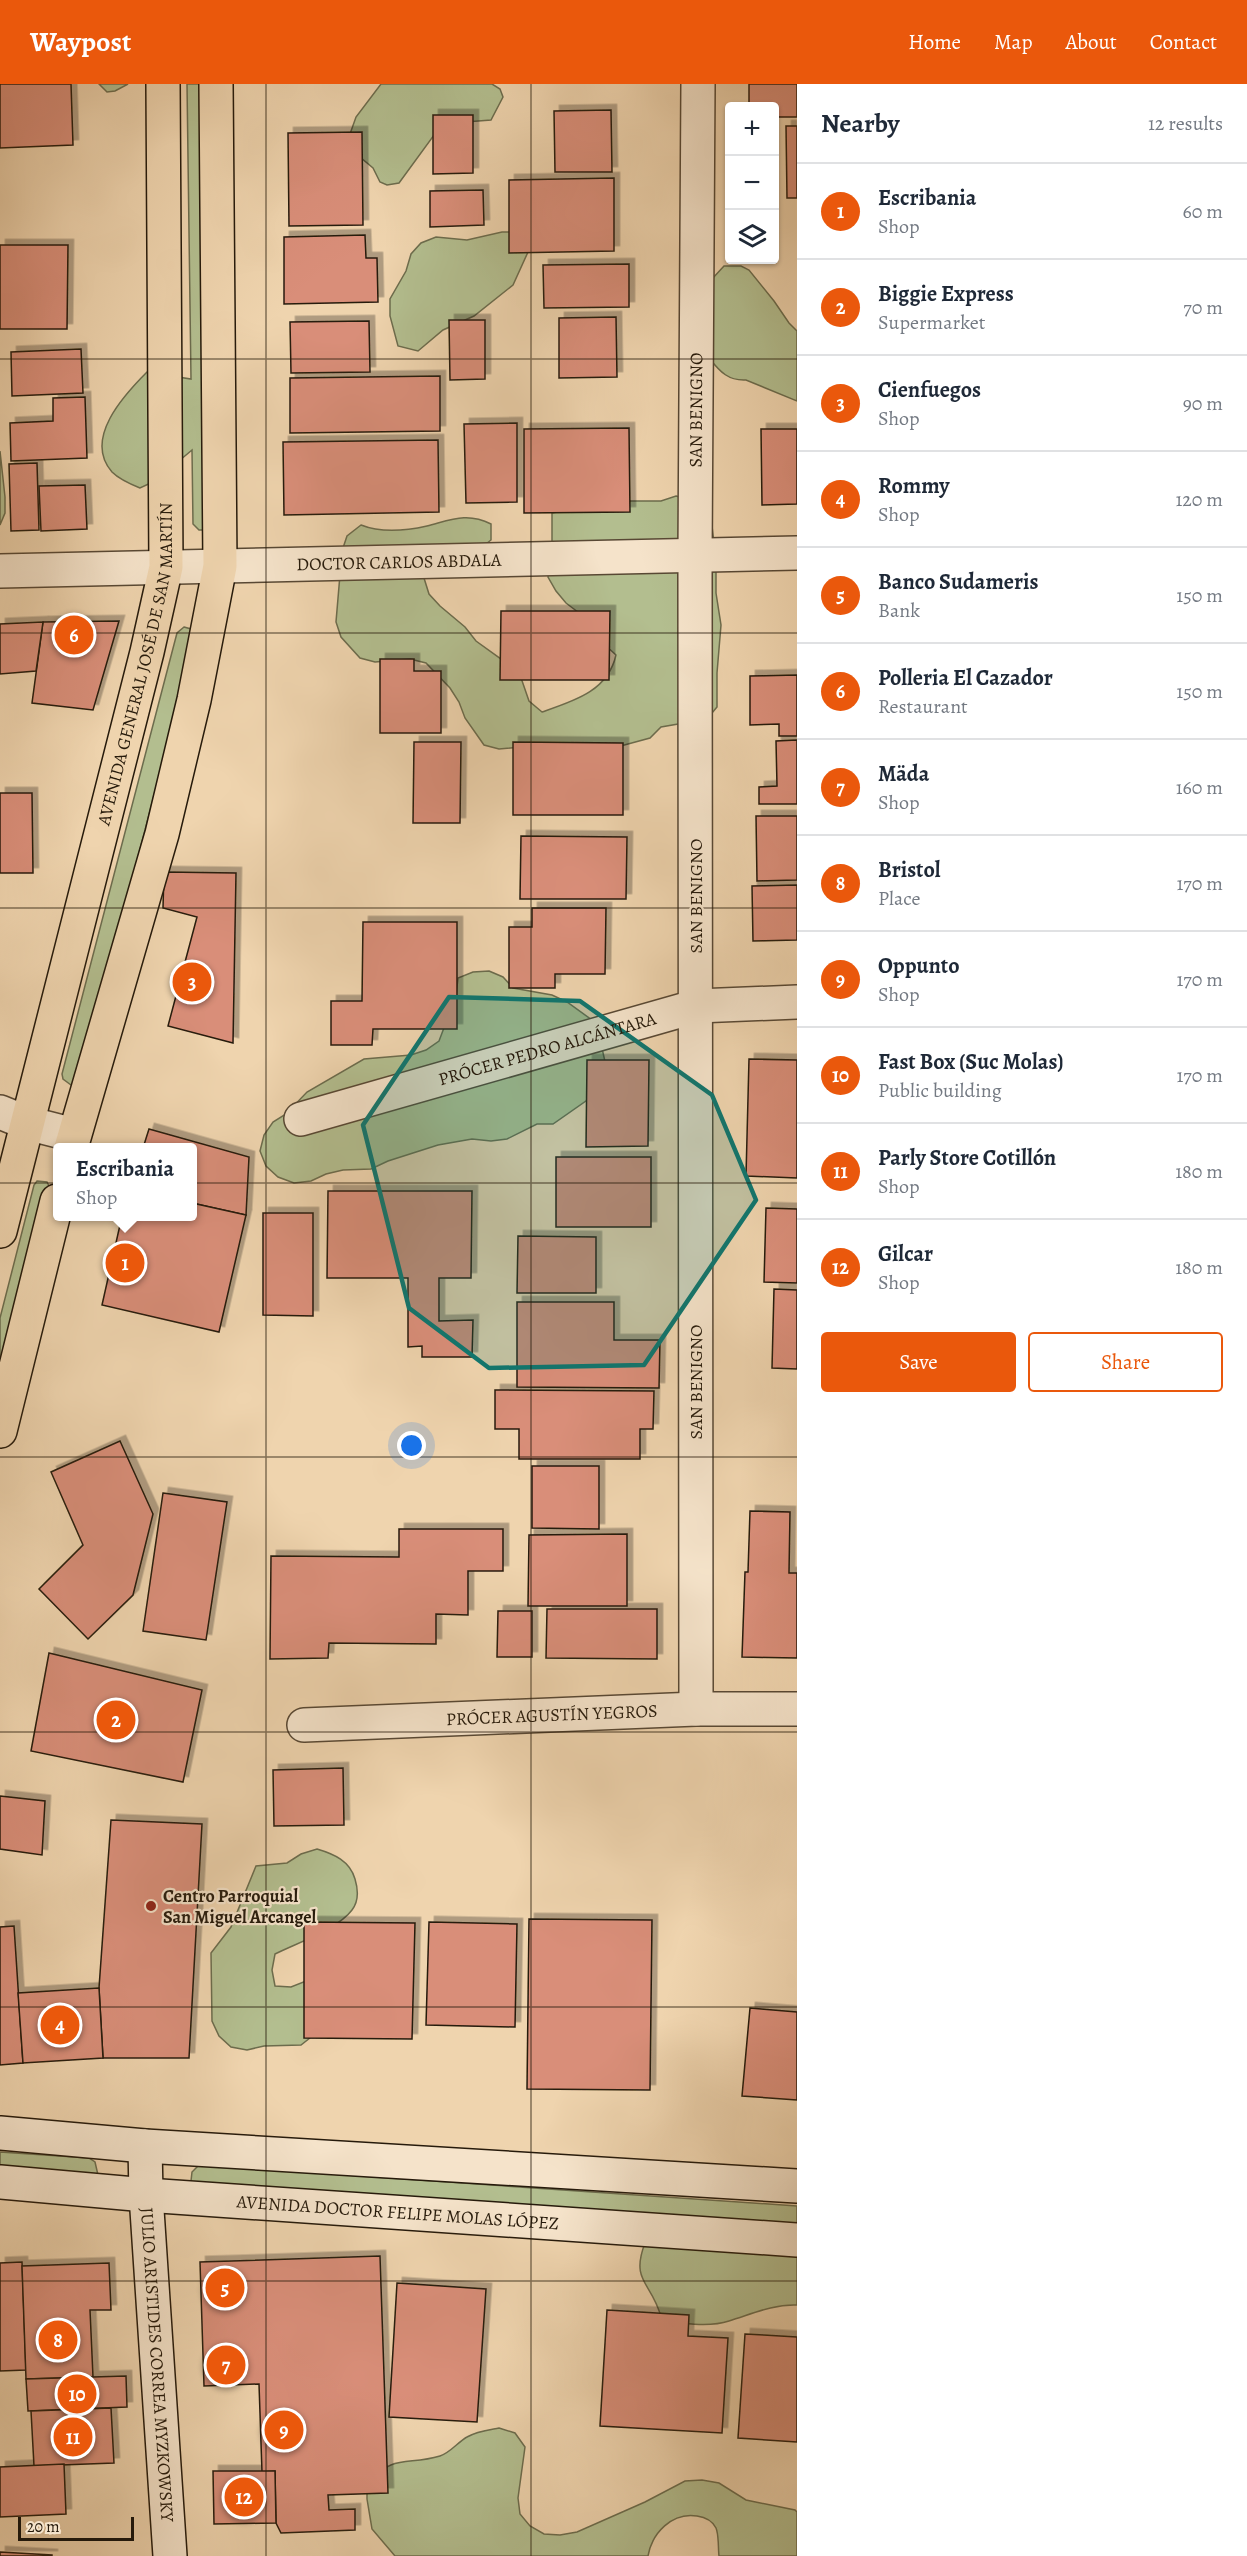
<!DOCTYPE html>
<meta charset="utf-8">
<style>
:root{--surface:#fff;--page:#f6f6f7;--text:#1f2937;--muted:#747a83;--line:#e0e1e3;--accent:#ea580c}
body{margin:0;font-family:Alegreya,serif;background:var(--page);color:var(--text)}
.controls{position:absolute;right:18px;top:18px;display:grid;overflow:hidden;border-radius:6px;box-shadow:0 2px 4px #0004}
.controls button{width:54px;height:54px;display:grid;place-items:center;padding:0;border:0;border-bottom:2px solid var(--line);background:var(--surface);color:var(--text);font:30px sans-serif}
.scale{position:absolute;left:18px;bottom:15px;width:116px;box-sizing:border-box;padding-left:6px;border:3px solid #261a0b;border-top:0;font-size:16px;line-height:21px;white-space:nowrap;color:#261a0b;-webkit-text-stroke:4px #f5e3ca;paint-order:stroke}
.you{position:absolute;left:412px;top:1362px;width:21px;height:21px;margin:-15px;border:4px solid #fff;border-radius:50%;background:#1a73e8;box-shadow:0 0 0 9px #1a73e833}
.badge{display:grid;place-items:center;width:39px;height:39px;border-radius:50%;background:var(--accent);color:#fff;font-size:20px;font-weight:700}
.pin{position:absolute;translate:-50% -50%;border:3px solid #fff;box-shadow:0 2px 6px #0006}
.popup{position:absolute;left:53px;top:1059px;width:144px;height:78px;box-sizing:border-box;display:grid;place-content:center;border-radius:6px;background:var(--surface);filter:drop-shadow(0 2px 4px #0005);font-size:20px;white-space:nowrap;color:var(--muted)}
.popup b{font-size:22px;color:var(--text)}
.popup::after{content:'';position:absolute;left:50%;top:100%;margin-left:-12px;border:12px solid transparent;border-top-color:var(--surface)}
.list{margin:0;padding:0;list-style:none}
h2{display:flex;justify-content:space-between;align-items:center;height:78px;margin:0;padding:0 24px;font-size:26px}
h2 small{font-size:20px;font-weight:400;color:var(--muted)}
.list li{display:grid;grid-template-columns:39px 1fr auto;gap:18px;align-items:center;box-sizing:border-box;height:96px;padding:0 24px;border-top:2px solid var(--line)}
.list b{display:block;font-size:22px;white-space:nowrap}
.list p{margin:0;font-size:20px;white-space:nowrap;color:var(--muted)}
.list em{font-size:20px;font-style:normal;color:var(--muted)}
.actions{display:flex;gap:12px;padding:18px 24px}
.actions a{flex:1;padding:14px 0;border:2px solid var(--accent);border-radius:6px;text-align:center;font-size:21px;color:var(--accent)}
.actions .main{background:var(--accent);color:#fff}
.icon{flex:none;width:33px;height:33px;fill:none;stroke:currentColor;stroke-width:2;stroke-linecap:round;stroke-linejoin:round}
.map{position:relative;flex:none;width:797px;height:2472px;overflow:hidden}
header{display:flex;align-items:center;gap:36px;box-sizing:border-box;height:84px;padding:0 30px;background:var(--accent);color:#fff}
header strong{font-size:28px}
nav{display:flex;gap:33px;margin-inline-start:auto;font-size:21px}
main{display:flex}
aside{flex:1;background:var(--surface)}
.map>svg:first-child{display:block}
.green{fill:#b3be8f;stroke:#6c6c4d;stroke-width:1.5}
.building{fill:#d98e79;stroke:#261a0b;stroke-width:1.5;filter:url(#shadow)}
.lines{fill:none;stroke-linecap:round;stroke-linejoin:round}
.street-casing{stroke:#584834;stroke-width:36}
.secondary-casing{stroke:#261a0b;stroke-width:36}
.primary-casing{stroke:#261a0b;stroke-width:36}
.street{stroke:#f5e3ca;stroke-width:33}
.secondary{stroke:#f5e3ca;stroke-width:33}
.primary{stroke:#efd4ae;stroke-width:33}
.marked{fill:#0f766e;fill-opacity:0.2;stroke:#0f766e;stroke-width:4.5;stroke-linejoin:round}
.grid{fill:none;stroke:#261a0b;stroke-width:1.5;stroke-opacity:0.55}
.poi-dot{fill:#8f2418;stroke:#f5e3ca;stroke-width:2}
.labels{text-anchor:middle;stroke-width:4.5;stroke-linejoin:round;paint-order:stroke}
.street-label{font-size:18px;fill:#261a0b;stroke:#f5e3ca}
.poi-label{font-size:18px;font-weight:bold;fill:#261a0b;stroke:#f5e3ca;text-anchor:start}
</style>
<header>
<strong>Waypost</strong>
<nav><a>Home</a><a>Map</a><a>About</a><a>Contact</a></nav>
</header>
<main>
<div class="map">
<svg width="797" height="2472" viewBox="0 0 797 2472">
<defs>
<filter id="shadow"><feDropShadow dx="5.5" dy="-5.5" stdDeviation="0" flood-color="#0004"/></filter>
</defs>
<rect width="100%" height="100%" fill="#efd4ae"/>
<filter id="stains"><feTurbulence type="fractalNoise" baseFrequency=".00333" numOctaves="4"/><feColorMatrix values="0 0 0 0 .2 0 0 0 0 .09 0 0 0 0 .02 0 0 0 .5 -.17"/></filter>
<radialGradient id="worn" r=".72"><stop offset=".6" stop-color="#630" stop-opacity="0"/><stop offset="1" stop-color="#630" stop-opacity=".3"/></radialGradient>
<!-- green -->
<g class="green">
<path d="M99,0H128L115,7L107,8Z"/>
<path d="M187,0H205L204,446H199L193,440L192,366L155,397L140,404C130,400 119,395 112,388C83,355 124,311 147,288L191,295Z"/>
<path d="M381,0H492L500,5L503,13L491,36L465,38L434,51L399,99L387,101L380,98L373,84L360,73L350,50L356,33Z"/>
<path d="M502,148H519L533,157L513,201L474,232L443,246L418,267L398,262L390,232V215L406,187L411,170L421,159L436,153L467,156Z"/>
<path d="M724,182H741L749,186L774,217L789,239L797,247V317L746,296C729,297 720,288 710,275L712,195Z"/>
<path d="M0,367L5,413V429L0,441Z"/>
<path d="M676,412L692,416L704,428L712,442L716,477V509L721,541L717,589V623L707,635L661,643L650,654L617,663L551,660L499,665L484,661L465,634L459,618L450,604L426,579L410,575L375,578L360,574L341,553L336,538L342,467L347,452L361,441C381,449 405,447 427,442C451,436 467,428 491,440V456L477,467L432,480L424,494L429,510L440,522L465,543L476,557L519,588L529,617L542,628C574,617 608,607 616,571L604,560L591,538L566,519L556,507L548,493L552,461V429L612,417H661Z"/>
<path d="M184,543L191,545L195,553L80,997L71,1001L63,995L62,990L177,549Z"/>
<path d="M489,887L503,893L513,904L552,911L567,918L592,936L599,951L606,982L593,1012L553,1040H537L507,1055L491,1057L472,1055L438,1061L388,1077L371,1085L343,1086L326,1090L311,1097L294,1099L278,1093L266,1082L260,1067L264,1051L273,1038L286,1030L307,1008L364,975L411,971L426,966L439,957L456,912L458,894L473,888Z"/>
<path d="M37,1097L47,1098L51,1106L0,1306V1234L34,1101Z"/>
<path d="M317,1765C334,1770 350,1777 355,1795C358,1805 359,1817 352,1826C338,1845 297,1859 275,1870L272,1886L275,1902L291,1903L311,1895L315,1950L301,1961L264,1962L247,1966L231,1963L219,1952L212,1937L211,1869L231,1843L256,1782L287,1779L301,1770Z"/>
<path d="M0,2068L89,2074L95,2078L98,2091L0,2090Z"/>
<path d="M199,2081L797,2122V2146L194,2102L191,2097L192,2088Z"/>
<path d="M645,2159L797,2164V2221C773,2220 752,2230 729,2237C711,2243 678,2241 661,2233C652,2198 630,2198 645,2159Z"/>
<path d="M499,2344L515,2349L525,2363L518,2414L520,2430L530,2442L544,2450L560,2451L577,2448L645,2418L685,2397L702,2396L719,2399L746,2416L795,2426L797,2428V2472H719C718,2464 719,2451 716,2444C712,2436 704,2433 697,2432C672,2428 652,2449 648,2472H395L372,2445L367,2415V2399C395,2369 407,2382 440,2372C450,2369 458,2358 467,2353C477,2347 488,2346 499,2344Z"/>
</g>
<!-- building -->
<g class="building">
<path d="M0,0H71L73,61L0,64Z"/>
<path d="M749,0H797V33H774V22H749Z"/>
<path d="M611,26L612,88H555L554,27Z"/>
<path d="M433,31H473V89L433,90Z"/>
<path d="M786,42H797V114H787Z"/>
<path d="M362,48L363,141L289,142L288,49Z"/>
<path d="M614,94V167L509,169V96Z"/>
<path d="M483,106L484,141L430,143V107Z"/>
<path d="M365,151L366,174H377L378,218L284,220V153Z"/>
<path d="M0,161H68L67,245H0Z"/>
<path d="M629,180V223L544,224L543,181Z"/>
<path d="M616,233L617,293L559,294V234Z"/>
<path d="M449,236H485V295L450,296Z"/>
<path d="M369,237L370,288L291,289L290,238Z"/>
<path d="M81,265L83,309L12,312L11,268Z"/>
<path d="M440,292V347L290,349V294Z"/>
<path d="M85,313L87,374L11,377L10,339L53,337V314Z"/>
<path d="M517,339V418L466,419L464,340Z"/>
<path d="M629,344L630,428L524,429V345Z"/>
<path d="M761,345H797V420L762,421Z"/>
<path d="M438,356L439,428L284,431L283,358Z"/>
<path d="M37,379L39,446L11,447L9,380Z"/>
<path d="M85,401L87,445L41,447L39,402Z"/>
<path d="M501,527H610L609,596H500Z"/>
<path d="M119,537L93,626L32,619L43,538Z"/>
<path d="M43,538L36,587L0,590V540Z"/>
<path d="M380,575H414V587H441V649H380Z"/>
<path d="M797,591V652H779V640L750,641V592Z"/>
<path d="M797,656V720H759V703L777,702L776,657Z"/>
<path d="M414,658H461L460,739H413Z"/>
<path d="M513,658L623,659V731H513Z"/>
<path d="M0,709H32L33,789H0Z"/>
<path d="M756,732H797V796L757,797Z"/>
<path d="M521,752L627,753L626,815H520Z"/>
<path d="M164,788L236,789L233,959L168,942L197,833L163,824Z"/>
<path d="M797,801V856L753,857L752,802Z"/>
<path d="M532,824H606L605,890H555V904H509V843H532Z"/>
<path d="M363,838H457V945H373L372,961H331V917H362Z"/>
<path d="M749,975L797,976V1094L746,1092Z"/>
<path d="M587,976H649L648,1062L586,1063Z"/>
<path d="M149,1045L249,1073L246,1131L192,1119V1064H143Z"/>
<rect x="556" y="1073" width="95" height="70"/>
<path d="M328,1107H472L471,1194H439V1237L473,1236L472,1273H422V1262L408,1263V1194H327Z"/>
<path d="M192,1119L246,1131L219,1248L102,1221L122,1132H192Z"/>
<path d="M766,1124L797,1125V1199L764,1198Z"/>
<path d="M263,1129H313V1232L263,1231Z"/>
<path d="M518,1152L596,1153V1209H517Z"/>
<path d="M774,1205L797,1206V1285L772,1284Z"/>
<path d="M517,1218H614V1256H660L659,1304L517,1303Z"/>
<path d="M495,1306L654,1307L653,1345H640V1375H519V1345H495Z"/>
<path d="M120,1357L153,1430L133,1511L88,1555L39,1505L83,1461L51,1388Z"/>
<path d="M532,1382H599V1445L532,1444Z"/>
<path d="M163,1409L227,1418L206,1556L143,1547Z"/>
<path d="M750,1427L790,1428L789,1489H797V1574L742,1573L745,1488H748Z"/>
<path d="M399,1445H503V1487H468V1531L436,1530V1560L329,1559L328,1574L270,1575L271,1472L399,1473Z"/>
<path d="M627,1450V1522H528L529,1451Z"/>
<path d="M547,1525H657V1575L546,1574Z"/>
<path d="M498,1527H532V1573H497Z"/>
<path d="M49,1569L202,1606L183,1698L31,1667Z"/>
<path d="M343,1684L344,1741L274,1742L273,1686Z"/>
<path d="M0,1712L45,1717L42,1771L0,1765Z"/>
<path d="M111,1736L202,1740L189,1974H103L99,1904Z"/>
<path d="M529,1835L652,1836L650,2006L527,2005Z"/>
<path d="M304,1838L415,1839L412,1955L304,1954Z"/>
<path d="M429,1838L517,1840L515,1943L426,1941Z"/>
<path d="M14,1842L23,1979L0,1981V1843Z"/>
<path d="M99,1904L103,1974L23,1979L18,1909Z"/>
<path d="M750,1924L797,1928V2016L742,2012Z"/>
<path d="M380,2172L388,2409L328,2411L329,2426L355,2425V2446L281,2449L276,2439L275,2387L262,2388L259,2300L204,2302L200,2178Z"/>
<path d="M22,2178L26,2286L0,2287V2179Z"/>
<path d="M109,2179L111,2226H90L93,2293L26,2295L22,2182Z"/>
<path d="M397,2199L486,2205L477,2338L389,2333Z"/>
<path d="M607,2226L689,2231L688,2252L728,2254L722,2349L600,2342Z"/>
<path d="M745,2250L797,2253V2358L738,2354Z"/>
<path d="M126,2292L127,2323L28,2327L26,2295Z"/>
<path d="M111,2324L114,2379L34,2382L31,2327Z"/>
<path d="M64,2380L66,2430L0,2433V2383Z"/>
<path d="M213,2387H275L276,2439L214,2440Z"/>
<path d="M0,2468L52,2471V2472H0Z"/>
</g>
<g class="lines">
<defs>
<g id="street">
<path id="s1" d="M0,487L797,469"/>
<path d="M0,1028L27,1039L74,1051"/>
<path id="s2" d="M301,1035L697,922L797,918"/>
<path id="s3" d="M696,1625L695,471L698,0"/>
<path id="s4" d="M304,1641L696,1625H797"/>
</g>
<g id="secondary">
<path d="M0,2049L145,2062L797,2102"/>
<path id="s5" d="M145,2062L146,2111L170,2472"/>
<path id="s6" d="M0,2098L146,2111L797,2156"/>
</g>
<g id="primary">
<path d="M71,1064L162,750L194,616L220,482L216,0"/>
<path id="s7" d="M0,1147L147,568L166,483L163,0"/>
<path d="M0,1347L57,1117"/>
</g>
</defs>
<!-- street casing -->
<use href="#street" class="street-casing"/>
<!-- secondary casing -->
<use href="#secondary" class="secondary-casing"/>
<!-- primary casing -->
<use href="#primary" class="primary-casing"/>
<!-- street -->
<use href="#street" class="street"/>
<!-- secondary -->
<use href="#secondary" class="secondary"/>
<!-- primary -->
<use href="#primary" class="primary"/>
</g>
<!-- marked area -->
<path class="marked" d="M449,913L580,917L712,1011L756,1116L644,1281L489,1284L409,1224L363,1041Z"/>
<!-- grid -->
<path class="grid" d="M266,0V2472M531,0V2472M0,275H797M0,549H797M0,824H797M0,1099H797M0,1373H797M0,1648H797M0,1923H797M0,2197H797"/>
<!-- markers -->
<circle class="poi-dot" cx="151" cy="1822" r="6"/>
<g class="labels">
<!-- street labels -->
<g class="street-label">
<text dy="6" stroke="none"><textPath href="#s3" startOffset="1299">SAN BENIGNO</textPath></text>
<text dy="6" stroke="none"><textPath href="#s1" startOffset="399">DOCTOR CARLOS ABDALA</textPath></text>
<text dy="6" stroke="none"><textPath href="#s7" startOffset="584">AVENIDA GENERAL JOSÉ DE SAN MARTÍN</textPath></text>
<text transform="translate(696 812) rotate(-90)" y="6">SAN BENIGNO</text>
<text dy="6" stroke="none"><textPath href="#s2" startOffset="256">PRÓCER PEDRO ALCÁNTARA</textPath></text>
<text transform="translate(696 1298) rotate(-90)" y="6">SAN BENIGNO</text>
<text dy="6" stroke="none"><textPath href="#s4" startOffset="248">PRÓCER AGUSTÍN YEGROS</textPath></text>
<text dy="6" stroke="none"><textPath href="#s6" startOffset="399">AVENIDA DOCTOR FELIPE MOLAS LÓPEZ</textPath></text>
<text dy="6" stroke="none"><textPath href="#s5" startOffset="219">JULIO ARISTIDES CORREA MYZKOWSKY</textPath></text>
</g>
<!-- poi labels -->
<g class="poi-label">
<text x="163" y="1818">Centro Parroquial<tspan x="163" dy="21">San Miguel Arcangel</tspan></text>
</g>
</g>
<rect width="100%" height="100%" filter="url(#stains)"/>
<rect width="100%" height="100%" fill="url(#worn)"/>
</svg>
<div class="controls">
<button>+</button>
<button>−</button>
<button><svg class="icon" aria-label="layers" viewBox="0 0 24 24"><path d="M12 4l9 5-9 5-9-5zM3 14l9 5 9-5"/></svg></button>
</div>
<div class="scale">20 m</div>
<div class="you"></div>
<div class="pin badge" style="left:125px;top:1179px">1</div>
<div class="popup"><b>Escribania</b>Shop</div>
<div class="pin badge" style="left:116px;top:1636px">2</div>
<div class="pin badge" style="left:192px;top:898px">3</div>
<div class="pin badge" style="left:60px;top:1941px">4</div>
<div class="pin badge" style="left:225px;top:2204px">5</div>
<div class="pin badge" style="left:74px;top:551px">6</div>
<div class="pin badge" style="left:226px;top:2281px">7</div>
<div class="pin badge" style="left:58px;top:2256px">8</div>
<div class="pin badge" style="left:284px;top:2346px">9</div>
<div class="pin badge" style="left:77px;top:2310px">10</div>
<div class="pin badge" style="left:73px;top:2353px">11</div>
<div class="pin badge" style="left:244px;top:2413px">12</div>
</div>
<aside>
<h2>Nearby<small>12 results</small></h2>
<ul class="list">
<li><span class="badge">1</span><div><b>Escribania</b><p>Shop</p></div><em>60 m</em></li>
<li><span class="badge">2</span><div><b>Biggie Express</b><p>Supermarket</p></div><em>70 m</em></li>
<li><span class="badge">3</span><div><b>Cienfuegos</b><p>Shop</p></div><em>90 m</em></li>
<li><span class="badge">4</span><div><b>Rommy</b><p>Shop</p></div><em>120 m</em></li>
<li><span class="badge">5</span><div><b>Banco Sudameris</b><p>Bank</p></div><em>150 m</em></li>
<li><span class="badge">6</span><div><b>Polleria El Cazador</b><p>Restaurant</p></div><em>150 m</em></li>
<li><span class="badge">7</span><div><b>Mäda</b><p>Shop</p></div><em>160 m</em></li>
<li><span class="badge">8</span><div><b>Bristol</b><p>Place</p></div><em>170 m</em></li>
<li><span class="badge">9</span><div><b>Oppunto</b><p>Shop</p></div><em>170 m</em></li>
<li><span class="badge">10</span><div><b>Fast Box (Suc Molas)</b><p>Public building</p></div><em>170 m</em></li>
<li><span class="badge">11</span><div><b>Parly Store Cotillón</b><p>Shop</p></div><em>180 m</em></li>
<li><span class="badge">12</span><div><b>Gilcar</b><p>Shop</p></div><em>180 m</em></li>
</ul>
<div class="actions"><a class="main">Save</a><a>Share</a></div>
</aside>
</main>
